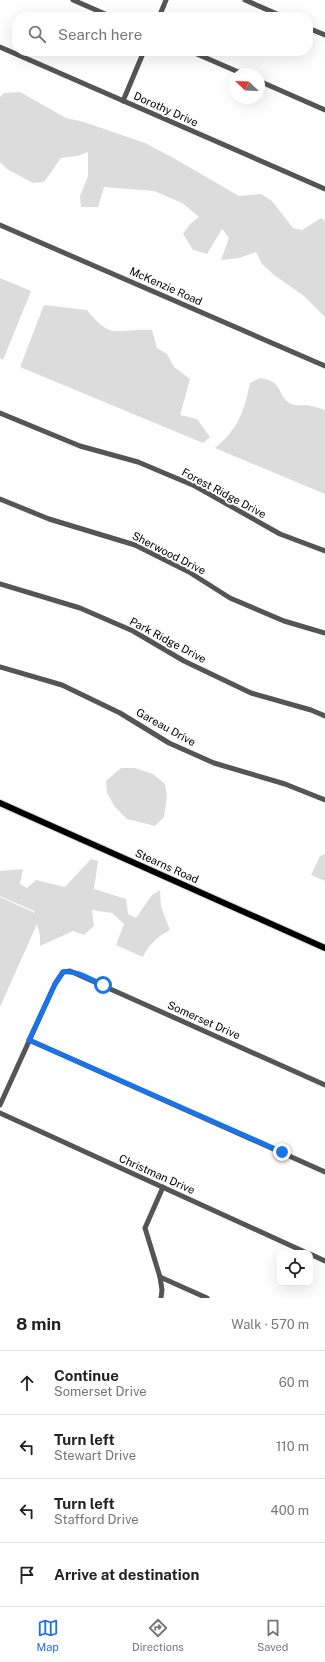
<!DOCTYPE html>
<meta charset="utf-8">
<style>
:root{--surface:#fff;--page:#f2f2f2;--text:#222;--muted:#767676;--line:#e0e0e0;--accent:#1a73e8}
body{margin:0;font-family:"Public Sans",sans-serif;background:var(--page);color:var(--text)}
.controls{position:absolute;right:12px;bottom:12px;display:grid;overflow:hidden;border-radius:8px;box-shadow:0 4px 16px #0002}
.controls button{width:36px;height:36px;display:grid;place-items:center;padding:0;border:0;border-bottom:1px solid var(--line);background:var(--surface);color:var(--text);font:20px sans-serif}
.compass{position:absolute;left:229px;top:68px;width:36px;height:36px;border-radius:50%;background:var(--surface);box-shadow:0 4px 16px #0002;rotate:293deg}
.stop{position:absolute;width:12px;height:12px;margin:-9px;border:3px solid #1a73e8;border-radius:50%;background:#fff}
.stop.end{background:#1a73e8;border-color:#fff;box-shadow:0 1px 4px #0008}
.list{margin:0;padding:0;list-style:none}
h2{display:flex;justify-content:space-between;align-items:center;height:52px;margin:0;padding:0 16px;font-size:17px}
h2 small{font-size:13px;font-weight:400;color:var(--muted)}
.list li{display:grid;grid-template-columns:26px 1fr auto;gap:12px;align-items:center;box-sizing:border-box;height:64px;padding:0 16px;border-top:1px solid var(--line)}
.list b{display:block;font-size:15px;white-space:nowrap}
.list p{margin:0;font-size:13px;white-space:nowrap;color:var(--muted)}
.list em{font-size:13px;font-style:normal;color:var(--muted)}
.icon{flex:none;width:22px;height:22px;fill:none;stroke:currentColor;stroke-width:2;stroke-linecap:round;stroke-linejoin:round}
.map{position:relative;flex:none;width:325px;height:1298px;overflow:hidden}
.search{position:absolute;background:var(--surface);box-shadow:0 4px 16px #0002;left:12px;right:12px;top:12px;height:44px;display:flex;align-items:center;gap:10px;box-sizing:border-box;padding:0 14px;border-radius:16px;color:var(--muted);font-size:15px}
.sheet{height:308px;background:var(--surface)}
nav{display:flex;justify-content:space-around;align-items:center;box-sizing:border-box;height:56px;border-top:1px solid var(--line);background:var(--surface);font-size:11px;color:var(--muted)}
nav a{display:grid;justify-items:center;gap:2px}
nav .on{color:var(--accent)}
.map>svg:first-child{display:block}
.green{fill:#dcdcdc}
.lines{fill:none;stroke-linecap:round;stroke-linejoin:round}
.major-casing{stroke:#dbdbdb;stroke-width:8}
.minor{stroke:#555;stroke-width:5}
.major{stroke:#000;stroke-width:6}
.route{stroke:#1a73e8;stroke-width:5}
.labels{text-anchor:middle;stroke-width:4;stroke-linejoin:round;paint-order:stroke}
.street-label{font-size:11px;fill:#000;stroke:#fff}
</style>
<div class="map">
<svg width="325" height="1298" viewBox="0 0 325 1298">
<rect width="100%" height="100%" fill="#fff"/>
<!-- green -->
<g class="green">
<path d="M20,92L66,118L84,122L145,143L170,156L239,196L261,194L272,201L293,228L302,230L321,218L325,221V317L304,296L274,275L262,264L256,252L239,258L221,260L229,238L222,229L207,254L193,250L183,234L190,224L199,217L182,203L154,191L104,187L98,207H81L80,196L88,176V152L77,156L61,158L44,182L33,183L7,169L0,162V97L4,93Z"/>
<path d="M0,278L31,291L3,360L0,358Z"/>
<path d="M44,305L87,310C112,342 117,328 152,330L157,348L167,354L174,367L190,379L180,415L197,419L210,437L203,443L20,367Z"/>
<path d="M260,378C285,382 275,394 291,404C296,406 301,405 307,405C313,406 319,408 325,410V494L215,448C238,429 244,412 250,383Z"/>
<path d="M121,768H135L153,774L165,784L167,796L164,817L155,826L127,819L115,807L107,793L106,781Z"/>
<path d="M325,854V881L311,875L320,856Z"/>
<path d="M91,859L98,861L94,889L126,899L128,914L136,918L152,895L160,890L161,907L170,930C158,936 148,945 143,957L116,945L124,924L112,913L92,910L94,926L84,935L73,931L40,946V936L37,924L0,1007V897L35,913L34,911L0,896V871L23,869L20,884L27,888L36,880L65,887Z"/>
</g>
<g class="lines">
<defs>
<path id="major" d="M0,803L325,948"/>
</defs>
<!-- major casing -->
<use href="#major" class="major-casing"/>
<!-- minor -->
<g class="minor">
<path d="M73,0L112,17"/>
<path d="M245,0L284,17"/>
<path d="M159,17L166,0"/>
<path d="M308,28L325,35"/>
<path d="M0,47L325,189"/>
<path d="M190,51L243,74"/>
<path d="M259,81L325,110"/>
<path d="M123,101L144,51"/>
<path d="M0,225L325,366"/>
<path d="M0,413L80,446L138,462L195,486L280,534L325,551"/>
<path d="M0,499L49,519L135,545L189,572L230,598L284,621L325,633"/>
<path d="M0,584L80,608L133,631L184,661L251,693L311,710L325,716"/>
<path d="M0,667L62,685L120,713L169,743L214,763L285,784L325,800"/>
<path d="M29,1040L325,1172"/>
<path d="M0,1105L55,984L63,972L70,971L325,1085"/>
<path d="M0,1113L307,1253"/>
<path d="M310,1254L325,1261"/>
<path d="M160,1277L207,1298"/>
<path d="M161,1298L162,1290L160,1277L145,1228L163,1187"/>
</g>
<!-- major -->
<use href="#major" class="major"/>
</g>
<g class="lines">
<!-- route -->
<path class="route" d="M103,985C91,980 77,970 63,972L55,984L29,1040L282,1152"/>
</g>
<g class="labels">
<!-- street labels -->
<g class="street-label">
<text transform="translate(166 109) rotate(24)" y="4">Dorothy Drive</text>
<text transform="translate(166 286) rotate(24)" y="4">McKenzie Road</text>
<text transform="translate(224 493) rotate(28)" y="4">Forest Ridge Drive</text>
<text transform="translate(169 553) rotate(27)" y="4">Sherwood Drive</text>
<text transform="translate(168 640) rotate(28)" y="4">Park Ridge Drive</text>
<text transform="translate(166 727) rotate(29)" y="4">Gareau Drive</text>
<text transform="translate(167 866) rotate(24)" y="4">Stearns Road</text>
<text transform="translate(204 1020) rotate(24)" y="4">Somerset Drive</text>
<text transform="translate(157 1174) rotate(24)" y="4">Christman Drive</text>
</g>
</g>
</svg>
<div class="controls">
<button><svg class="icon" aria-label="locate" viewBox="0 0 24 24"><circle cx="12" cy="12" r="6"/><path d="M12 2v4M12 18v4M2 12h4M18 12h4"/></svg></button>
</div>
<svg class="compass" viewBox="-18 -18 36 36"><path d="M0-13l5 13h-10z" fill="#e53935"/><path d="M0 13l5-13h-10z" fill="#767676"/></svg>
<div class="stop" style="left:103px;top:985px"></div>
<div class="stop end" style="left:282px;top:1152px"></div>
<div class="search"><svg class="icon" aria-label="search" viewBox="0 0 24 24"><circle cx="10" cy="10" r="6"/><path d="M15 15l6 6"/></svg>Search here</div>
</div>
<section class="sheet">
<h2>8 min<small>Walk · 570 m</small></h2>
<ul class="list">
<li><svg class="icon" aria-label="ahead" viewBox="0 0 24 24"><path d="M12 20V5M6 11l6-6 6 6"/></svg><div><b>Continue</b><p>Somerset Drive</p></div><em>60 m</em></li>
<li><svg class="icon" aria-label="left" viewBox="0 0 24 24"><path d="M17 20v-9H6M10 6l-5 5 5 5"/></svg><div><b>Turn left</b><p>Stewart Drive</p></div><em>110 m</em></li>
<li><svg class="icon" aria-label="left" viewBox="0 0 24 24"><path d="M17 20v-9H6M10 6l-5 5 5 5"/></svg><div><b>Turn left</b><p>Stafford Drive</p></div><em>400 m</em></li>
<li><svg class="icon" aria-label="arrive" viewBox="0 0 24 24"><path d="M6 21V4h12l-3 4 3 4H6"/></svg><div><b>Arrive at destination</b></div></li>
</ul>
</section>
<nav>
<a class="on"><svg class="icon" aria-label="map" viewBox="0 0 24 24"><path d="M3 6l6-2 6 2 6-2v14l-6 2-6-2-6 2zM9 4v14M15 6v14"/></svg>Map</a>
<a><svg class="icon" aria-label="directions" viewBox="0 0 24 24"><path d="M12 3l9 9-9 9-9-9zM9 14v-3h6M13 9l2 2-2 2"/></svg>Directions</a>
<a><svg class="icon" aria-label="saved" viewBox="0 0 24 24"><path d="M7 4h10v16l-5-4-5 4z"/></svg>Saved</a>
</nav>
